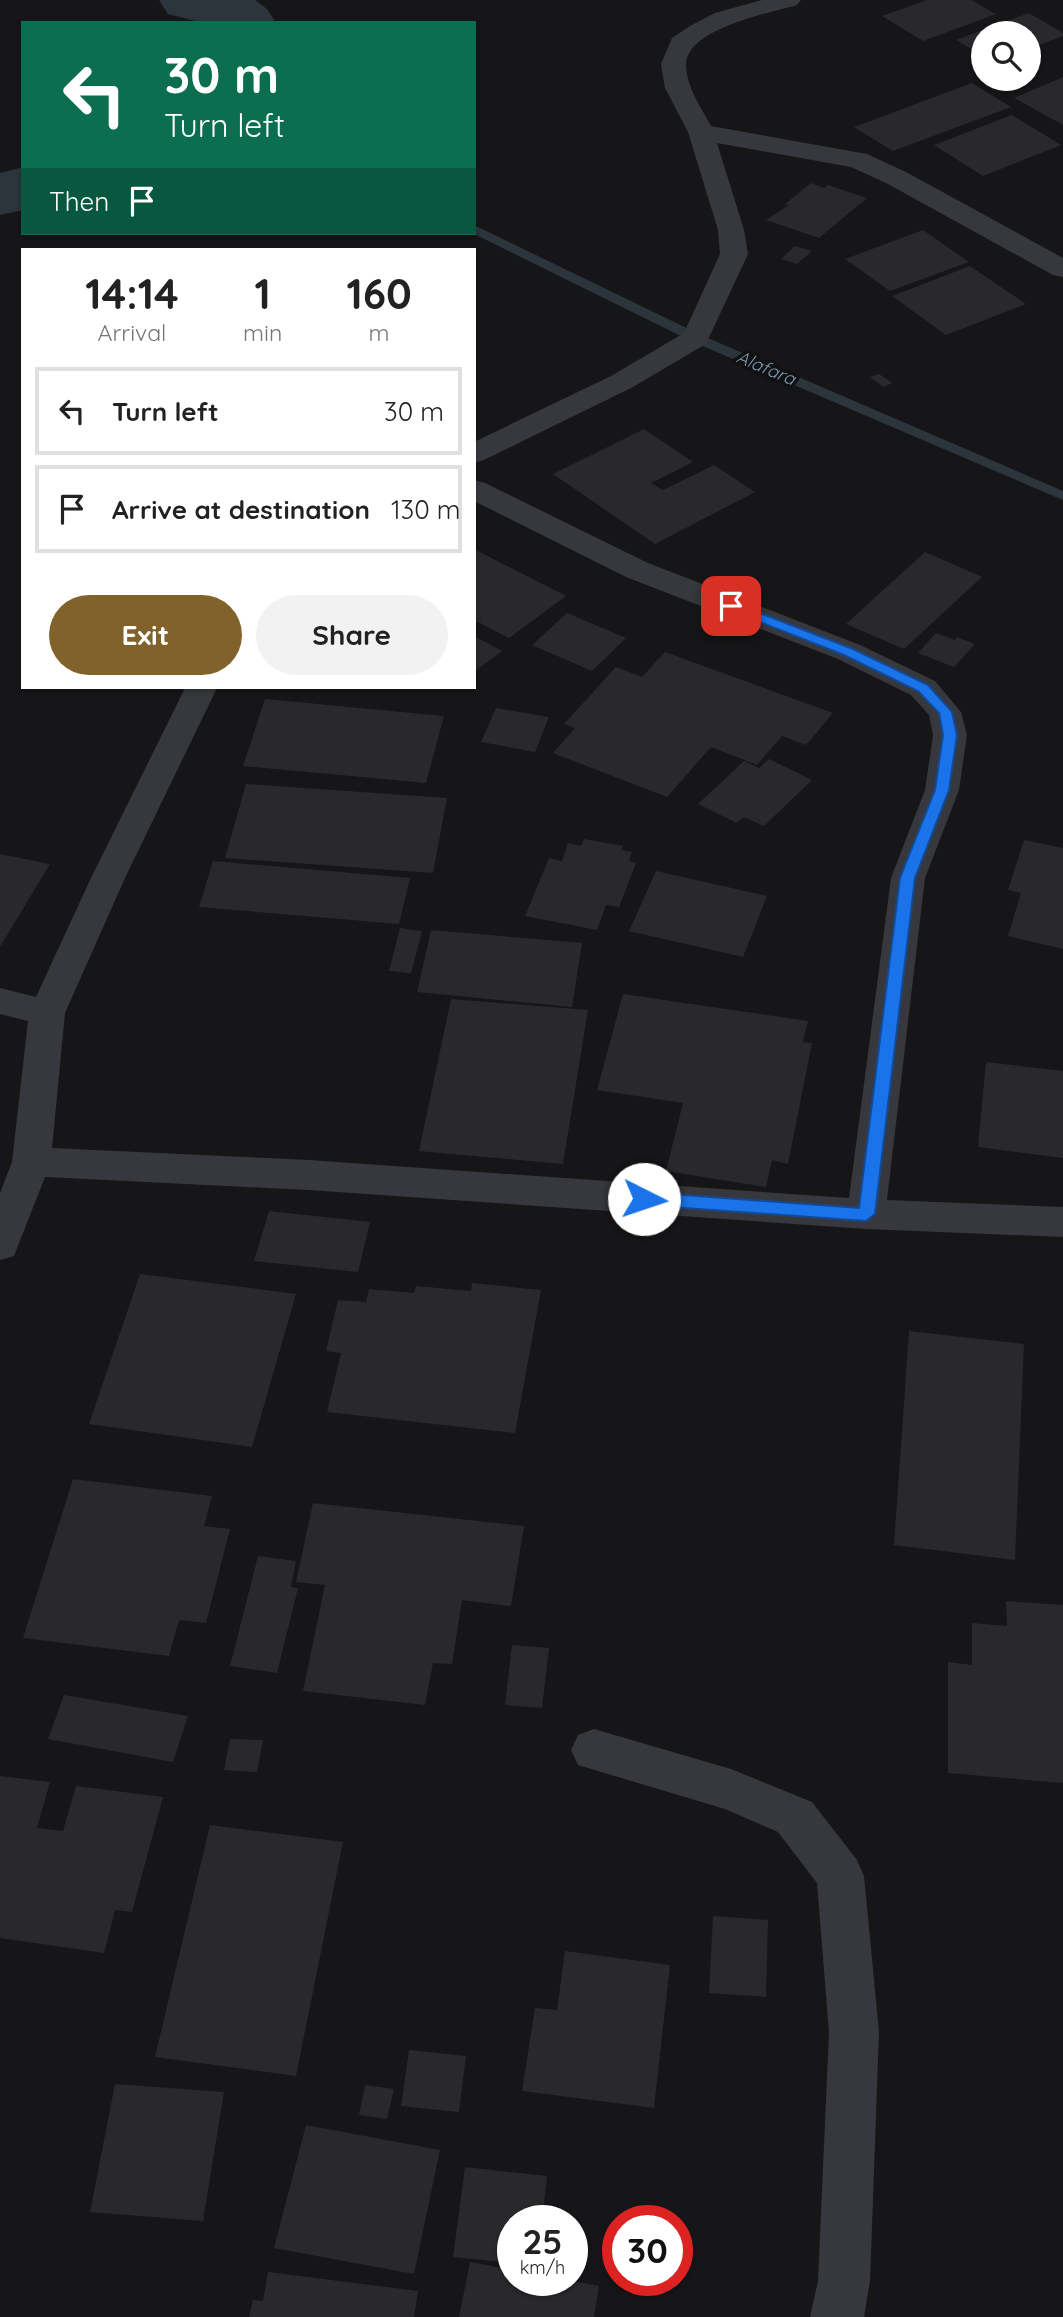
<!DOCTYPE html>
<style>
:root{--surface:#fff;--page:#f2f2f2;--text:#222;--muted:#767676;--line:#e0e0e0;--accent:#80622a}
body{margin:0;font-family:Quicksand,sans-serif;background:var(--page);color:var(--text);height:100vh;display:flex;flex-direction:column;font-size:26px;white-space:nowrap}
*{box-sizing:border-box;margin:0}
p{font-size:23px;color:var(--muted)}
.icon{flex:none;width:38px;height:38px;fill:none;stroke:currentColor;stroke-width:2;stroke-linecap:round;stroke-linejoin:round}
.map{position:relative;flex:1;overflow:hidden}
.side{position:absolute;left:21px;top:248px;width:455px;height:441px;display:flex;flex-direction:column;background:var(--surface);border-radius:0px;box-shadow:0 2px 5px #0004}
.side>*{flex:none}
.guide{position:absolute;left:21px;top:21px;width:455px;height:214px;border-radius:0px;box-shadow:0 2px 5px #0004;background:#0b6e4f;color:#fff;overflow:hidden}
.buttons{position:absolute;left:971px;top:21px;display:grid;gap:14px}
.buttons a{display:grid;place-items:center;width:70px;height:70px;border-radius:50%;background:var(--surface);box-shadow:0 2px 5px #0004;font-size:35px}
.speed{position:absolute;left:497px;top:2205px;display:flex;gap:14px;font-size:35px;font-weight:700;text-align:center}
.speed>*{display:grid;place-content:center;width:91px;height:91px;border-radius:50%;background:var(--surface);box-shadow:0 2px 5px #0004;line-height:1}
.speed small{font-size:18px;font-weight:400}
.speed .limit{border:10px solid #d22;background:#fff;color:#111}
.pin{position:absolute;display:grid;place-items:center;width:60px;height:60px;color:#fff;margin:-30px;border-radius:14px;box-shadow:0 4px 10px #0006}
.me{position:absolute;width:77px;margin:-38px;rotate:94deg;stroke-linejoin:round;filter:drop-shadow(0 0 5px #0008)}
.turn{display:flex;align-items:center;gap:24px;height:147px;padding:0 28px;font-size:32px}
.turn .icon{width:91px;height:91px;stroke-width:2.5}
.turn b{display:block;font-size:49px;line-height:60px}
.then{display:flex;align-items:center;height:66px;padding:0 28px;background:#0003;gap:14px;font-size:26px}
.eta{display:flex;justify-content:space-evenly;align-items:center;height:119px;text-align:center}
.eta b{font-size:42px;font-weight:700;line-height:49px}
.primary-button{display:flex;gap:14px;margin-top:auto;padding:14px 28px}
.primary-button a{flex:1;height:80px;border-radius:42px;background:var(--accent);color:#fff;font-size:28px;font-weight:700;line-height:80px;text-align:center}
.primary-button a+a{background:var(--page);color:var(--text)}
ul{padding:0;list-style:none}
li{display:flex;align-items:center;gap:21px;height:88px;margin:0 14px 10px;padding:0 14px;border:4px solid var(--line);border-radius:0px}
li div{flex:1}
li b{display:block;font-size:26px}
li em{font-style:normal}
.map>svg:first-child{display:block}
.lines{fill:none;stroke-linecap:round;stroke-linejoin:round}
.stream{fill:#2c353c;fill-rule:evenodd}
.river{fill:#2c353c;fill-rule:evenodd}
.building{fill:#29292c}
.street{fill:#37383d;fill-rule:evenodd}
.route{fill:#1a73e8;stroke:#114b97;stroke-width:2}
.labels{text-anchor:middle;stroke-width:7;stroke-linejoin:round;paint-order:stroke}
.far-water-label{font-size:18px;font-style:italic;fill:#7f9bb3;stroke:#111113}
</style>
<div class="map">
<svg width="1063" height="2317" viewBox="0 0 1063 2317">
<rect width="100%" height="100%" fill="#161618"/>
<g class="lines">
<path class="stream" d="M474 225 701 335 1063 491V500L691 341 472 233H474Z"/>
<path class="river" d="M159 0H255L267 9 276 23H203L168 14Z
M23 167V210L0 215V173Z"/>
</g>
<path class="building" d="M927 0H971L996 14 923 41 882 16Z
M1029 13 1063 33V36L1029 49V33H984V56L956 40Z
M1063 77V125L1014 98Z
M972 83 1011 107 893 151 854 127Z
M1012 115 1061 145 983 176 934 145Z
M811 183 824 188 828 185 867 198 819 238 766 220 789 205 785 204Z
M923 230 969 262 890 291 845 259Z
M795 246 812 251 797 264 781 259Z
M970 266 1026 304 946 335 892 296Z
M879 374 893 383 883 387 870 377Z
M644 429 693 462 651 483 663 490 714 465 755 492 655 544 553 474Z
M474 549 566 596 509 638 474 620Z
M925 552 982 577 904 649 846 624Z
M567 613 626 638 592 671 532 645Z
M936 633 955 640 957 637 975 644 954 667 918 653Z
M474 636 502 651 474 672Z
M665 652 833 713 806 745 782 736 757 765 711 747 667 797 553 753 575 728 564 724 616 667 642 677Z
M265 699 444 716 426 783 243 766Z
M496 708 549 717 535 752 481 742Z
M769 759 812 780 764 826 744 817 737 823 698 804 744 761 759 768Z
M246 784 447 798 433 873 225 858Z
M584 839 623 846 622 850 632 852 629 861 636 863 619 907 606 905 597 930 525 916 549 858 562 861 568 843 581 846Z
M1024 840 1063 848V949L1008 936 1021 893 1008 890Z
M0 854 50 864 0 947Z
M213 861 410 878 399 924 199 907Z
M656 871 767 896 743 957 629 931Z
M400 928 422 931 411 973 389 971Z
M431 930 582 943 572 1007 417 992Z
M623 994 808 1021 803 1042 812 1043 788 1164 772 1160 766 1187 666 1171 683 1103 597 1090Z
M451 999 588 1010 563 1164 419 1151Z
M986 1062 1063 1071V1158L978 1147Z
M269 1211 370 1222 358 1272 254 1261Z
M140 1274 296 1294 252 1447 89 1424Z
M472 1283 541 1290 515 1433 327 1412 341 1353 326 1351 338 1300 366 1302 369 1289 414 1293 416 1286 471 1291Z
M909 1331 1024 1344 1015 1560 894 1545Z
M73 1479 212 1496 204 1526 230 1529 206 1623 179 1620 169 1656 23 1638Z
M313 1503 524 1526 511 1606 462 1600 452 1664 433 1663 425 1705 303 1691 325 1585 296 1582Z
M258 1556 296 1561 291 1587 298 1588 277 1673 230 1666Z
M1006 1601 1063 1605V1783L948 1773V1662L972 1665V1623L1007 1626Z
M512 1645 549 1648 542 1708 505 1705Z
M64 1695 188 1716 173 1762 48 1739Z
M230 1739 263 1740 257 1772 224 1770Z
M0 1776 50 1782 37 1828 63 1831 76 1786 163 1797 132 1912 115 1910 104 1953 0 1938Z
M210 1825 343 1842 296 2076 155 2057Z
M713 1916 768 1920 766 1997 709 1993Z
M565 1951 670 1965 654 2108 522 2091 535 2008 557 2010Z
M409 2050 466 2056 459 2112 401 2106Z
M115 2084 224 2092 203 2221 90 2212Z
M365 2085 394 2089 387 2119 359 2115Z
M306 2125 440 2150 414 2274 274 2248Z
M465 2167 547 2176 542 2221H513V2263L453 2257Z
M470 2262 513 2270V2280H568L599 2286 594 2317H459Z
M268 2272 418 2291 414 2317H249L253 2300 263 2301Z"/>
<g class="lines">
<path class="street" d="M762 0H801L797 5C770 13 684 29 686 66 687 88 701 107 711 126L867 154 906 172 1063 258V277L1053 275 888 184 851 167 717 143 744 230 748 254 706 344 631 388 484 460 474 463V442L611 376 684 333 720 254 718 230 688 132 665 88 661 64 672 38 690 26 715 13Z
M474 480 485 483 648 563 860 645 935 681 961 712 967 735 959 790 925 878 887 1200 1063 1207V1237L866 1229 309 1190 45 1177 14 1256 0 1260V1193L12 1162 28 1021 0 1014V988L36 997 91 878 185 688H217L125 878 65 1013 52 1148 309 1160 849 1198 891 878 925 790 933 735 929 715 911 695 838 659 626 577 474 501Z
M594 1729 731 1769 812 1802 857 1860 864 1876 879 2032 870 2281 864 2317H810L818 2281 829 2032 817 1883 778 1832 725 1809 578 1765 571 1750 578 1735Z"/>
</g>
<path class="route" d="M731 602 853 649 928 685 952 712 957 735 949 790 915 878 875 1214 866 1221 644 1205 636 1199 644 1192 859 1208 900 878 935 790 943 735 939 713 918 691 844 655 727 609V604Z"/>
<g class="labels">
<g class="far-water-label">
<text transform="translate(766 368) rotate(23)" y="6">Alafara</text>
</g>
</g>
</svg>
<div class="buttons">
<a><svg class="icon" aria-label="search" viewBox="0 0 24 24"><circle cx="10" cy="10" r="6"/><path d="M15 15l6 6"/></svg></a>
</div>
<div class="speed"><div>25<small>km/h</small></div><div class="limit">30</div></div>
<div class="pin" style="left:731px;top:606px;background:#d93025"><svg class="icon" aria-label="arrive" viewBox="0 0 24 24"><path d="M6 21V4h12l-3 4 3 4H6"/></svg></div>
<svg class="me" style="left:644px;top:1199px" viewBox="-20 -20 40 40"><circle r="19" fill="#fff"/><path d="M0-13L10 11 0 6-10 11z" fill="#1a73e8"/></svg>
<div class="guide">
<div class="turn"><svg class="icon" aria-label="left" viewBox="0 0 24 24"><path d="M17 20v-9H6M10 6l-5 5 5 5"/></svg><div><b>30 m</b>Turn left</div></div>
<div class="then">Then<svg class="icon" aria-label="arrive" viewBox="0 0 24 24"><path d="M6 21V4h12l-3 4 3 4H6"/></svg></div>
</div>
<section class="side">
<div class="eta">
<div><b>14:14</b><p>Arrival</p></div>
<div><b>1</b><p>min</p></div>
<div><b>160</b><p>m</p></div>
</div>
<ul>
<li><svg class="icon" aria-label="left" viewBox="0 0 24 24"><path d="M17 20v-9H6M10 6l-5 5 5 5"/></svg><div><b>Turn left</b></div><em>30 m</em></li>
<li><svg class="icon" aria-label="arrive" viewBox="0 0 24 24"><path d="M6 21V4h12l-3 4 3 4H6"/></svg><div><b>Arrive at destination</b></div><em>130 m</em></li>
</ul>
<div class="primary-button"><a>Exit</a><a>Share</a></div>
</section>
</div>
